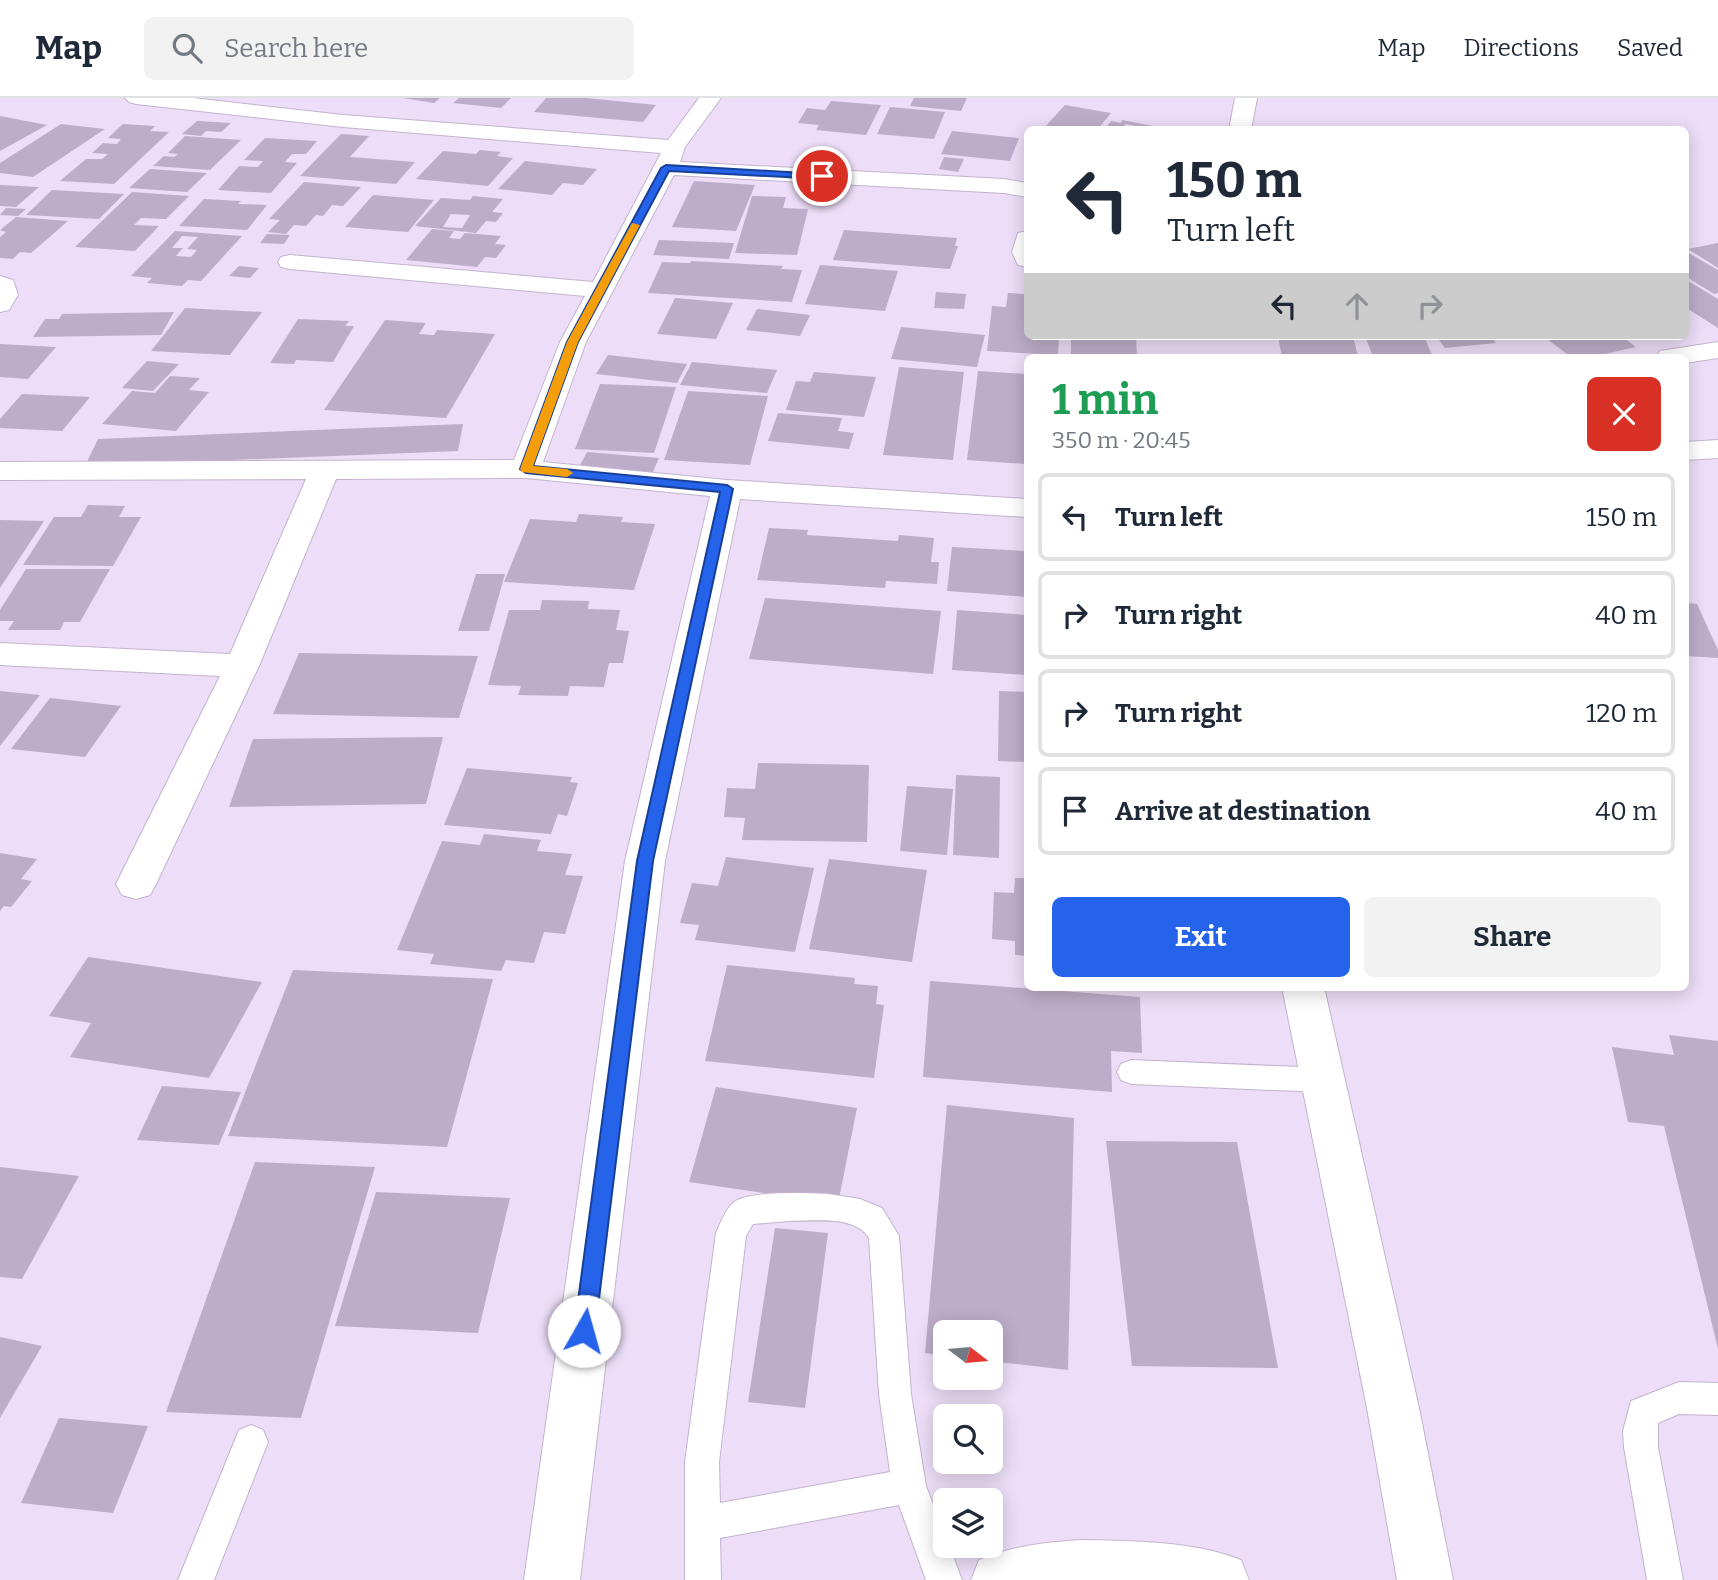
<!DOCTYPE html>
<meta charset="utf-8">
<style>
:root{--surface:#fff;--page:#f2f2f3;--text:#1f2937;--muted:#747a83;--line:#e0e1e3;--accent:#2563eb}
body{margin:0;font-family:Bitter,serif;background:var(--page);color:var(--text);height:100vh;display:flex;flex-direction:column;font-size:26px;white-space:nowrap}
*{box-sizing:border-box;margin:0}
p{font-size:23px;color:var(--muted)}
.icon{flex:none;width:38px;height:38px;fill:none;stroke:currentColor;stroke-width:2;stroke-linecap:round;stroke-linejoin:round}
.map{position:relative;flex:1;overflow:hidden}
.sheet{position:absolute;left:1024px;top:256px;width:665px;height:637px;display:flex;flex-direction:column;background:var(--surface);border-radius:10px;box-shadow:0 4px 18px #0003}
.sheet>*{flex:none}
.top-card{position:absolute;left:1024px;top:28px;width:665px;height:214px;border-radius:10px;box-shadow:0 4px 18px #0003;background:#fff;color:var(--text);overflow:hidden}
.needle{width:46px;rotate:106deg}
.controls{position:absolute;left:933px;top:1222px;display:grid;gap:14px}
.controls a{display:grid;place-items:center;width:70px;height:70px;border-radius:10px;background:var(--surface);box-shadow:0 4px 18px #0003;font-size:35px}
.pin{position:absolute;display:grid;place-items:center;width:60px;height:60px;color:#fff;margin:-30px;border:4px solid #fff;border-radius:50%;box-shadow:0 2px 7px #0007}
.me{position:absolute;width:77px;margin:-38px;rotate:7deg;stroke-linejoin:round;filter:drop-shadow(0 0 5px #0008)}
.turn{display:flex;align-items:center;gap:24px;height:147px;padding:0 28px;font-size:32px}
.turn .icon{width:91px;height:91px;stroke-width:2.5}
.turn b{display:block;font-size:49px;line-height:60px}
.lanes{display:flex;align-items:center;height:66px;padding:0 28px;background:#0003;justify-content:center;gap:35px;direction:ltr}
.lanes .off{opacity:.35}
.round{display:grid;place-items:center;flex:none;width:74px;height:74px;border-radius:10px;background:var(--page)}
.head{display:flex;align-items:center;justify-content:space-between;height:119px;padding:0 28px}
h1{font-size:42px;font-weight:700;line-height:52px;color:#1e9e55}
.primary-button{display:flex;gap:14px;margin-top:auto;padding:14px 28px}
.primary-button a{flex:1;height:80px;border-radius:10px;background:var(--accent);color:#fff;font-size:28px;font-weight:700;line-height:80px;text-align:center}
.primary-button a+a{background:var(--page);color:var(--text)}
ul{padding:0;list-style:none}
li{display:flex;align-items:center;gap:21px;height:88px;margin:0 14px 10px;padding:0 14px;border:4px solid var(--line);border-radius:10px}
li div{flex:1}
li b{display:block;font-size:26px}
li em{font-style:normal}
header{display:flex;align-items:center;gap:42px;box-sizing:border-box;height:98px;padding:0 35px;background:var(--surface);border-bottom:2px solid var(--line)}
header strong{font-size:33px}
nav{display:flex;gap:38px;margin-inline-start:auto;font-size:24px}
.search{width:490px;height:63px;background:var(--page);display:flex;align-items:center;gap:18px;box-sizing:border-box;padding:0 24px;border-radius:10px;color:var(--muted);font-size:26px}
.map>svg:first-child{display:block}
.building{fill:#beadca;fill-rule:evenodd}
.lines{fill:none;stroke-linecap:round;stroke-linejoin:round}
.service-casing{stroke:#c3b4ce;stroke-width:2}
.minor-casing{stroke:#c3b4ce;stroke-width:2}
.service{fill:#fff;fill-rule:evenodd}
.minor{fill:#fff;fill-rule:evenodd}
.route{fill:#2563eb;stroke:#184099;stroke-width:2}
.slow{fill:#f59e0b}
</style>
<header>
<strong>Map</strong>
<div class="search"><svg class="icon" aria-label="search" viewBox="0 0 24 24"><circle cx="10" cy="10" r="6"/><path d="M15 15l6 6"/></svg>Search here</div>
<nav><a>Map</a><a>Directions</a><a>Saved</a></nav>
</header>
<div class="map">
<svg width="1718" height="1482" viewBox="0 0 1718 1482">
<rect width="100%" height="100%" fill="#edddf8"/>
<path class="building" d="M403 0H440L434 5Z
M459 0H511L501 10 453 5Z
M546 0H586L656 7 643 24 534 14Z
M914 0H967L961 13 910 8Z
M831 3 881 7 866 37 816 32 819 27 798 25 807 10 825 12Z
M1065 7 1111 15 1097 32 1045 29Z
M890 9 945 14 934 41 877 36Z
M0 18 47 27 0 53Z
M1122 22 1163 30V32H1138L1140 29 1126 26 1120 32H1104L1111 23 1121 25Z
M197 23 231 25 221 34 206 33 201 38 182 36Z
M61 26 105 31 33 79 0 75V65Z
M123 26 155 28 150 33 169 34 114 86 60 83 86 61H102L108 56 92 55 103 45 117 46 121 41 108 40Z
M952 33 1019 40 1010 63 941 56Z
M341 36 369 38 350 59 415 64 396 86 300 78Z
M185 38 241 42 210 72 153 68 164 58 174 59 178 56 168 55Z
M265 40 317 43 306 56H292L285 64 297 65 271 95 218 92 239 68 258 69 263 63 244 62Z
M480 52 501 54 497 58 513 60 488 88 416 81 443 53 476 56Z
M944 59 964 61 958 74 939 71Z
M525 63 597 71 583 87 563 85 552 97 498 91Z
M150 71 207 75 187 94 129 90Z
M694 83 755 87 736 133 672 129Z
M304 84 361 89 343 108 332 107 323 118 316 117 306 128 294 127 286 136 268 134 280 122 269 121Z
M0 87 39 89 16 109 0 108Z
M52 92 124 96 99 121 26 117Z
M132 94 189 98 166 121 141 120 134 127 159 128 135 153 75 149Z
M373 97 434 102 408 134 345 129Z
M473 98 503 101 492 114 503 115 496 124 486 123 476 135 415 128 441 100 470 102ZM451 116 470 117 462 130 443 129Z
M752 98 786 99 783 110 808 111 797 157 735 155Z
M204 101 241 103 238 106 267 107 247 132 179 128Z
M6 110 26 111 18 118 0 117Z
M16 119 68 123 31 155 20 154 13 161 0 160V139L6 134 0 132Z
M432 131 454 133 449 140 460 141 465 135 501 138 495 146 506 147 496 160 485 159 477 169 406 162Z
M844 132 957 140 955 148H958L950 171 833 162Z
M175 133 242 138 201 183 188 182 182 188 147 185 152 180 131 178ZM182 138 198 139 187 151 197 152 191 159 176 158 183 150H172Z
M267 136 290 137 284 146 260 145Z
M659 142 734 145 729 161 653 157Z
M1718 145V170L1688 151Z
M1685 153 1718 172V195L1714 196 1685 178Z
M691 163 783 168 781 171 802 172 792 204 648 195 662 164 690 165Z
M820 167 898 173 885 213 805 206Z
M239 168 259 170 250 180 229 178Z
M1685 181 1718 201V230L1685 209Z
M936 194 966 196 964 211 934 210Z
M1008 195 1027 196V238H1059L1058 257 987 253 992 208 1006 209Z
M675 200 733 205 716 241 657 236Z
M185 210 262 214 230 257 151 253Z
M757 211 810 217 800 238 746 232Z
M174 214 161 237 33 239 45 221H59L62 216Z
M298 221 349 223 345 228H354L333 264 296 262 294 266 270 265Z
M385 222 426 225 419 236 434 237 437 232 495 236 446 320 324 312Z
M901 229 985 237 977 269 891 261Z
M1071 238H1136L1137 259H1071Z
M1278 238H1353L1358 259H1282Z
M1365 238H1424L1432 257 1372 256Z
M1436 238H1490L1496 245 1445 250Z
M1543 238H1621L1636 249 1591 259H1571Z
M0 246 56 249 28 281 0 279Z
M608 257 687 266 677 285 596 276Z
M147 263 179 266 153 293 122 290Z
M692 264 777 272 767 295 680 287Z
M899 269 964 274 953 362 883 357Z
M978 273 1027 276V366L967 362Z
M814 274 876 279 864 319 786 312 796 283 810 284Z
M170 278 200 280 189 292 209 294 176 333 102 326 132 293 155 295Z
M600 286 676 289 654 355 575 351Z
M688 293 768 298 750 367 664 362Z
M22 296 90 299 62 333 0 330V321Z
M778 315 842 320 838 333 854 335 849 351 768 343Z
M463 326 458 353 85 368 98 341Z
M587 354 659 360 651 378 578 371Z
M88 407 125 408 119 419H141L113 468 23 467 54 419H81Z
M579 416 623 419 621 424 655 426 634 492 504 484 530 421 576 424Z
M0 422 44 423 0 490Z
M769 430 808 432 807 437 898 443 899 437 934 440 931 464H939L937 486 886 483 885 490 757 482Z
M952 449 1027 453V499L947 493Z
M26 471H110L80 524H64L60 532H8L14 523H0V512Z
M476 476H505L489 533H458Z
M765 500 941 513 933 576 749 561Z
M542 502 589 503 588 511 620 512 616 532 629 533 623 565H609L604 589 570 588 568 598 518 597 521 588 488 587 509 512H540Z
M1685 505 1697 506 1718 552V560L1685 558Z
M957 512 1027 517V577L952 572Z
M299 555 478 558 459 620 273 616Z
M0 593 40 597 0 648Z
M999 593 1027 594V664L998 663Z
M50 600 121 608 85 659 11 651Z
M443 639 426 706 229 709 253 641Z
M758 665 869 667 867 744 742 742 745 720 724 719 727 690 755 691Z
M467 670 572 679 570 684 578 685 567 718 558 716 551 736 444 727Z
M956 677 1000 679 999 760 953 757Z
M907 688 953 691 947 757 900 753Z
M484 736 541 742 537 753 572 756 565 777 583 778 565 836 544 834 534 865 506 862 501 873 430 866 434 856 397 852 442 743 480 747Z
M0 755 37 761 21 781 32 783 11 809 4 808 0 813Z
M726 759 814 770 795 854 695 842 699 827 680 825 692 785 718 788Z
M829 761 927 772 912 864 809 851Z
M1015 780H1027V858L1015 857V843L992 841 994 794 1014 795Z
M88 859 262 884 209 980 70 959 91 925 49 918Z
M727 867 855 880 854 886 878 888 876 906 884 907 874 980 705 963Z
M293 872 493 881 447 1049 228 1038Z
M930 883 1140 899 1142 955 1111 953 1112 994 923 979Z
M1669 937 1718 943V1251L1664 1028 1628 1024 1612 949 1674 957Z
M162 988 241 994 219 1047 137 1042Z
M716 989 857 1010 838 1106 689 1084Z
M947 1007 1074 1020 1068 1272 990 1263V1234H945V1258L925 1255Z
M1106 1043 1237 1044 1278 1270 1132 1268Z
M255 1064 375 1069 301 1320 166 1314Z
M0 1069 79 1078 22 1181 0 1179Z
M376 1094 510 1100 478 1235 335 1228Z
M775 1130 828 1135 805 1310 748 1304Z
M0 1239 42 1248 0 1320Z
M59 1320 148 1328 113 1415 21 1405Z"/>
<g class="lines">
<g class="service-casing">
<path id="service" d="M1131 962 1323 970 1333 974 1337 982 1333 990 1323 994 1131 986 1121 982 1117 974 1121 966Z
M828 1096 860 1101 882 1110 899 1138 911 1296 926 1388 945 1438V1447H949L962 1482H926L899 1407 720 1440 721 1482H685V1364L716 1135C720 1126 725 1112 733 1105 747 1092 808 1095 828 1096ZM790 1123C814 1123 855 1117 869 1140L879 1296 890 1374 720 1405 719 1364 746 1138 753 1126Z
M1679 1284 1718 1285V1317L1679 1316 1658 1325V1349L1683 1482H1647L1624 1349 1623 1333 1631 1303Z
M251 1327 263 1332 268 1344 214 1482H178L239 1332Z"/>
</g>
<g class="minor-casing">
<path id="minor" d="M125 0H193L343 17 668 42 699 0H721L685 49 680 64 1004 81 1027 85V99L1004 95 674 77 586 244 543 364 727 382 1027 401V419L740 401 665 763 580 1482H524L625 763 710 398 526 380 336 381 259 568 156 786 150 797 136 801 122 797 116 786 220 578 0 567V545L230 556 306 381 0 382V364L514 362 560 244 585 198 290 171 281 169 278 164 281 159 290 157 593 184 661 55 343 29 136 6 129 4Z
M1235 0H1257L1251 32H1229Z
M1027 133V169L1018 167 1012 154 1018 135Z
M0 178 13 182 18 197 9 212 0 214Z
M1718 244V260L1685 265V259H1656L1660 253Z
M1718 342V360L1685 362V344Z
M1282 889H1324L1419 1310 1453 1482H1397L1367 1310Z
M1082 1442C1131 1443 1195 1443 1241 1462L1249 1482H971L979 1462C1013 1448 1046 1444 1082 1442Z"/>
</g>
<use href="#service" class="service"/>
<use href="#minor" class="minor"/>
</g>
<path class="route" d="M666 67 822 76 827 78 822 81 669 73 578 244 533 368 727 387 733 391 653 763 595 1233 592 1240 584 1243 577 1240 574 1233 637 763 720 394 526 375 520 371 567 244 661 70Z"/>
<path class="slow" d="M632 125 640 127 578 244 533 368 567 371 573 375 567 379 522 374 520 371 567 244Z"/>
</svg>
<div class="controls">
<a><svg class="needle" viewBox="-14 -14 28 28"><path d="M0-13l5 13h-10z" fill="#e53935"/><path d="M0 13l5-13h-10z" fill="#747a83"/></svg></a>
<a><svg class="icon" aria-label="search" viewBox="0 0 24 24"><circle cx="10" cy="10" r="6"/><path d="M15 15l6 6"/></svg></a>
<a><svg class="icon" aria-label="layers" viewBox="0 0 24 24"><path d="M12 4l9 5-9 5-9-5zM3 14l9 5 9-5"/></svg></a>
</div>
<div class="pin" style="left:822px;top:78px;background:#d93025"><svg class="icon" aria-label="arrive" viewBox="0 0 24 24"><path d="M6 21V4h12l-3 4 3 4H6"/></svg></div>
<svg class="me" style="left:584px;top:1233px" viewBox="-20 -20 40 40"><circle r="19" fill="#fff"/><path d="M0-13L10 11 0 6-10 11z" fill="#2563eb"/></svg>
<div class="top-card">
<div class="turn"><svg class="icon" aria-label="left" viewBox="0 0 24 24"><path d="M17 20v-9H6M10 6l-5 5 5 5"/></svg><div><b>150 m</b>Turn left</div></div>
<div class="lanes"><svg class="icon" aria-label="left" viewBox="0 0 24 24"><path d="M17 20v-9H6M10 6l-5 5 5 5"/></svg><svg class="icon off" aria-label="ahead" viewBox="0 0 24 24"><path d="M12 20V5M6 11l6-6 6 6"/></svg><svg class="icon off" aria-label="right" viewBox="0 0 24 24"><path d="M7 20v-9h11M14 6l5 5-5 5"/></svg></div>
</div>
<section class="sheet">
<div class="head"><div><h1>1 min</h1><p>350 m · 20:45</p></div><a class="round" style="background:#d93025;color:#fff"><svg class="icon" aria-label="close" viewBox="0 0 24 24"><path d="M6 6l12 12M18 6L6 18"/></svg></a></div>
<ul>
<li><svg class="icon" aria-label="left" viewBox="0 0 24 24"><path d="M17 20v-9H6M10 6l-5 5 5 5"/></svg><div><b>Turn left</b></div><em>150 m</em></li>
<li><svg class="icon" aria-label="right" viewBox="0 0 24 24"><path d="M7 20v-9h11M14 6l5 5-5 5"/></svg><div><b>Turn right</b></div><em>40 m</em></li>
<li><svg class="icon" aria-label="right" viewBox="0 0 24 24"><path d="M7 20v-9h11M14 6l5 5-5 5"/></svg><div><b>Turn right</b></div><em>120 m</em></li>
<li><svg class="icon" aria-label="arrive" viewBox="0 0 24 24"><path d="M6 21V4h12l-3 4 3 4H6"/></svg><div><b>Arrive at destination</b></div><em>40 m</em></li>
</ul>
<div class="primary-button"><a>Exit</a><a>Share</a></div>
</section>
</div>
